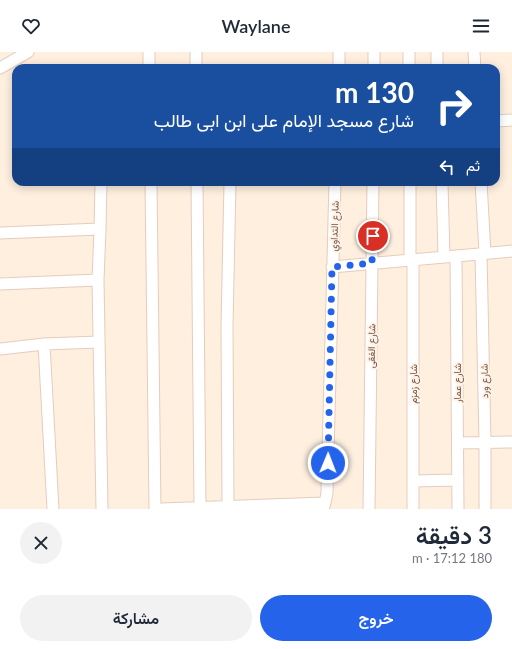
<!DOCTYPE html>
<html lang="ar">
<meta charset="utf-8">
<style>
:root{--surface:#fff;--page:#f2f2f3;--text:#1f2937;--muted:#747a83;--accent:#2563eb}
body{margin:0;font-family:Lato,Vazirmatn,sans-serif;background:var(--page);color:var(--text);direction:rtl;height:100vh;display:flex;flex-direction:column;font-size:15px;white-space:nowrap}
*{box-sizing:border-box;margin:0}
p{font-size:13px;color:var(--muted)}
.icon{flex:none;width:22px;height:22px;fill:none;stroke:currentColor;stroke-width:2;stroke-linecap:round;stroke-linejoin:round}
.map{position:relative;height:457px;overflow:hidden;direction:ltr}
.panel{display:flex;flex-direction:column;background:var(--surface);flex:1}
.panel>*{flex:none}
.guide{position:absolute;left:12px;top:12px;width:488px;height:122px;border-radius:12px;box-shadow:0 2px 10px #0003;direction:rtl;background:#1a4fa0;color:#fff;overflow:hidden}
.pin{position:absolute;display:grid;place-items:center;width:34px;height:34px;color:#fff;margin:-17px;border:2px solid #fff;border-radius:50%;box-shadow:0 1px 4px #0007}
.me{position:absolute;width:44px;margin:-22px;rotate:1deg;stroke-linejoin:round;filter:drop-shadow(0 0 3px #0008)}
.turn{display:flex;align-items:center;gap:14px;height:84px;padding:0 20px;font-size:18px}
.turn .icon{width:52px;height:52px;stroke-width:2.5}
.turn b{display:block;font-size:28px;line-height:34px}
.then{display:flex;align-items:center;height:38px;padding:0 20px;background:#0003;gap:8px;font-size:15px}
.round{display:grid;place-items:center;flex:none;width:42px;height:42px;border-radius:21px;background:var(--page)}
.summary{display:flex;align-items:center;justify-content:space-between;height:68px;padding:0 20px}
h1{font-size:24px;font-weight:600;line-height:30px}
.action{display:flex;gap:8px;margin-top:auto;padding:8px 20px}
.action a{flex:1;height:46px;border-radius:24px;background:var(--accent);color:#fff;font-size:16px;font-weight:600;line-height:46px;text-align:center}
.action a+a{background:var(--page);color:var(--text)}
header{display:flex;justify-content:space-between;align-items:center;height:52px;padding:0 20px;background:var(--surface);font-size:18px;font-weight:600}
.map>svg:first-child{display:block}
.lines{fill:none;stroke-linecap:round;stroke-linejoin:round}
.minor-casing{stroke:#e5ccbe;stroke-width:13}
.minor{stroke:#fff;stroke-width:11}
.route{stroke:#2563eb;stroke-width:7;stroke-dasharray:0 12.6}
.labels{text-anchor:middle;stroke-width:4;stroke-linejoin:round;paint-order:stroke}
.street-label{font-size:10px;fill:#765145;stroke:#fff3e7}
</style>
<header><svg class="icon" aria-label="menu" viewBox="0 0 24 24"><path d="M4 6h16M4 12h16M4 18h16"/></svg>Waylane<svg class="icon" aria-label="heart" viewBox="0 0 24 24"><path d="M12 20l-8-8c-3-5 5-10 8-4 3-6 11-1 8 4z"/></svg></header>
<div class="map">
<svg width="512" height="457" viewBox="0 0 512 457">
<rect width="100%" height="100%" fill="#feefdf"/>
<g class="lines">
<g class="minor-casing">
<path id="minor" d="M149 0V16
M196 0V16
M374 0V16
M409 0V16
M437 0V16
M474 0 475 16
M0 16 28 0
M339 16V0
M496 69 512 68
M101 130 100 177 98 228 102 457
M151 130 155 457
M197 130 200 455
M410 130V208
M442 130 444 205
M481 130 485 201
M0 181 100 177
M481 202 485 390V457
M456 204 458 457
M332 215 512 199
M0 232 98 228
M44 292 53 457
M0 297 44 292 99 290
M458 391 512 390
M413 429 458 428
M228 454 227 274 230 130
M162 457 325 451
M323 457 325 451 327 441 335 130
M369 457 373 130
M413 457V208"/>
</g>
<use href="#minor" class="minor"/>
</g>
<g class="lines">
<path class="route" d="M328 411 332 215 372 211 373 184"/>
</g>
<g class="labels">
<g class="street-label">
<text transform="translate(334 174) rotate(-88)" y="4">شارع التداوي</text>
<text transform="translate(371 294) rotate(-89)" y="4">شارع الفقى</text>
<text transform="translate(484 329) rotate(-91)" y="4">شارع ورد</text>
<text transform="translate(457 331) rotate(-90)" y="4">شارع عمار</text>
<text transform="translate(413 332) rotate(-90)" y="4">شارع زمزم</text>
</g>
</g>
</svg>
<div class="pin" style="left:373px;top:184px;background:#d93025"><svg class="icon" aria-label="arrive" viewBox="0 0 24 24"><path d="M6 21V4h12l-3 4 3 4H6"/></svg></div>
<svg class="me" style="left:328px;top:411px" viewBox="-20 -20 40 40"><circle r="17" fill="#2563eb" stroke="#fff" stroke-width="3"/><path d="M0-11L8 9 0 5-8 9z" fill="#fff"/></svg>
<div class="guide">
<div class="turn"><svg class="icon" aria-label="right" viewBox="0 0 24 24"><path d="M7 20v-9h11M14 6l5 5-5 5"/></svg><div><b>130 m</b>شارع مسجد الإمام على ابن ابى طالب</div></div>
<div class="then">ثم<svg class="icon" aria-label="left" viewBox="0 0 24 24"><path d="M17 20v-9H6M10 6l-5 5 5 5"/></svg></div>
</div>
</div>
<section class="panel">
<div class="summary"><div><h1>3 دقيقة</h1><p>180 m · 17:12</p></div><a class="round"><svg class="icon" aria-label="close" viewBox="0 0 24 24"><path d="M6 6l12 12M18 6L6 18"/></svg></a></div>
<div class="action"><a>خروج</a><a>مشاركة</a></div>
</section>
